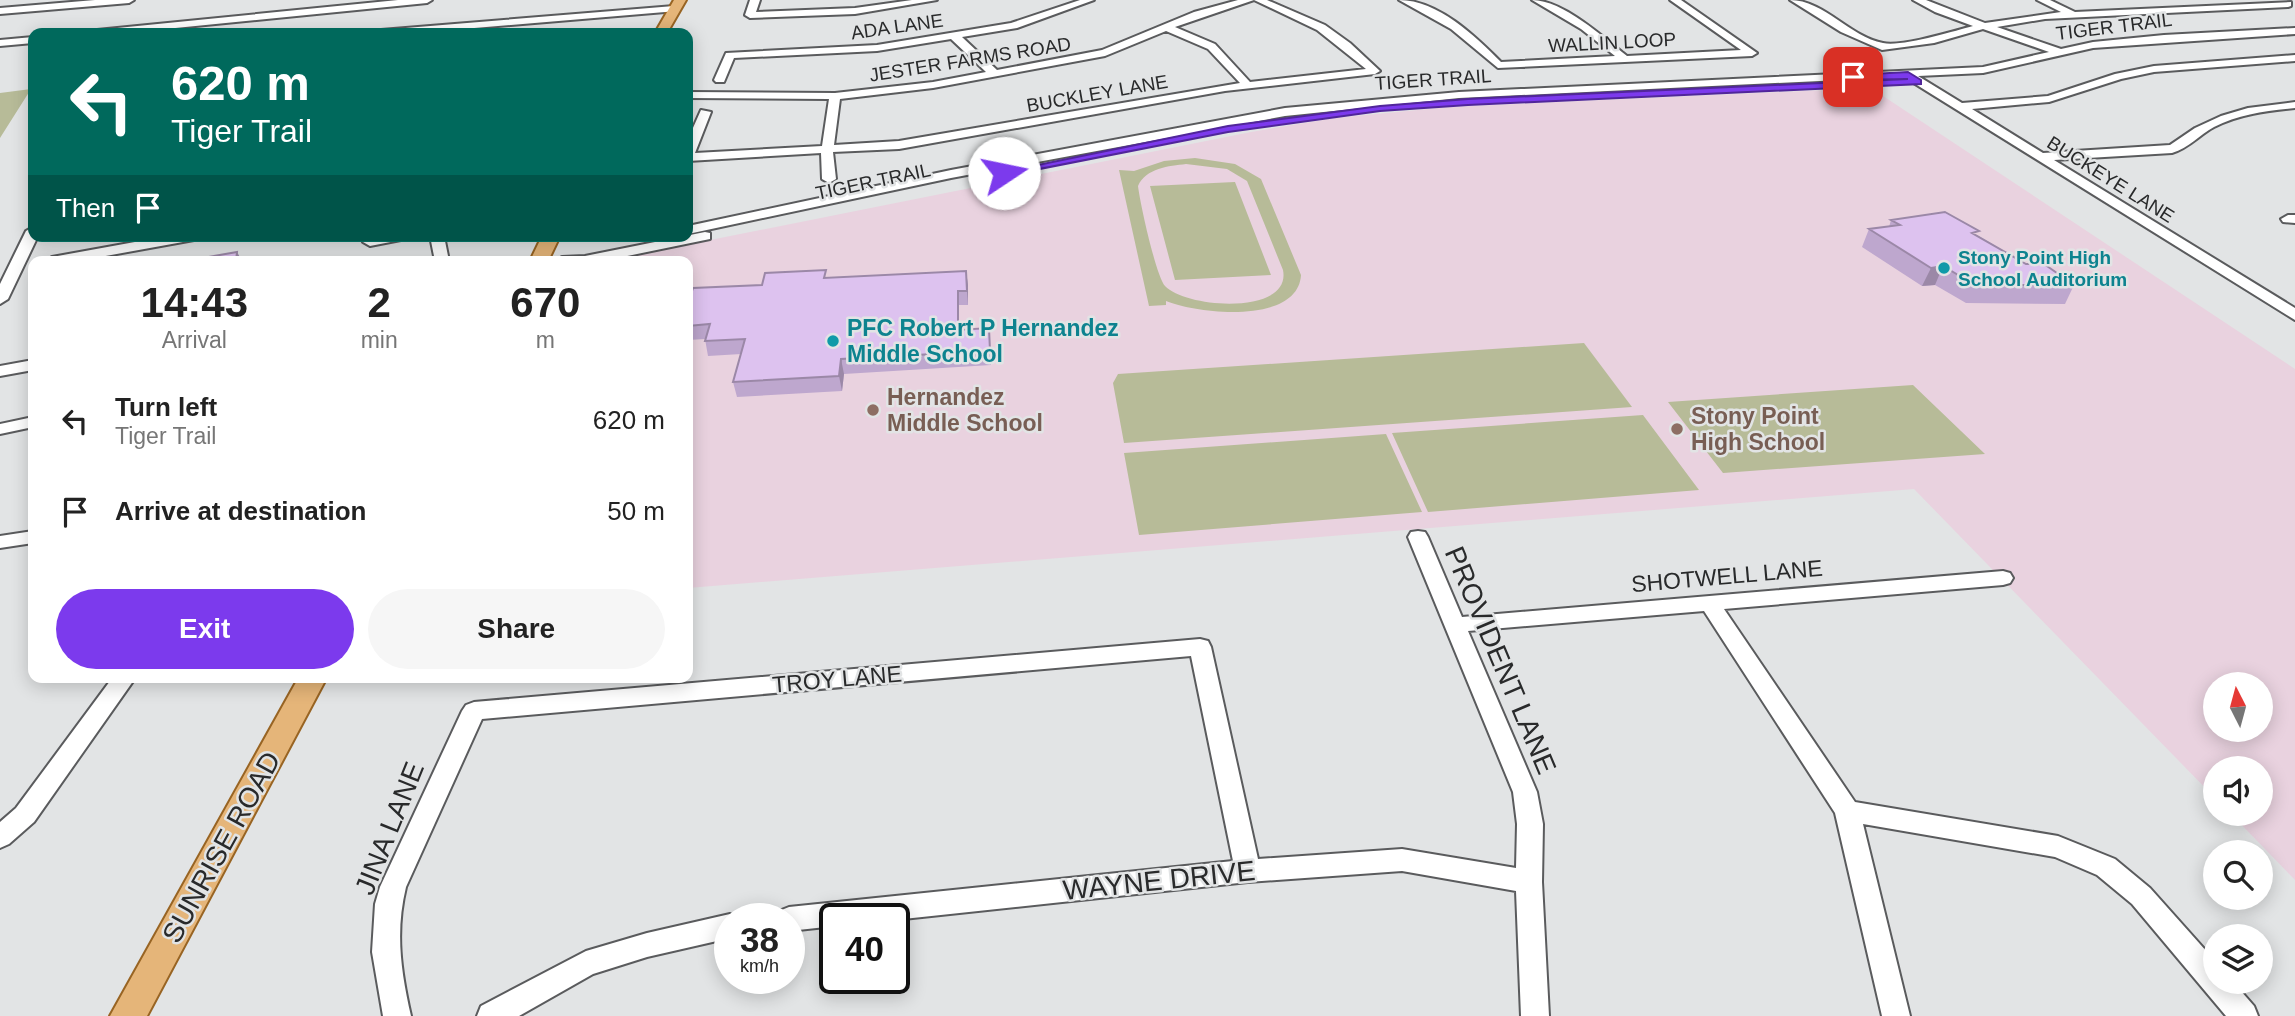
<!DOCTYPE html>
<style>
:root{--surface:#fff;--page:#f6f6f6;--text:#222;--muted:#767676;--accent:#7c3aed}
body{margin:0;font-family:Arial,sans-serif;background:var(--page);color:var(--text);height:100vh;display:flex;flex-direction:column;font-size:26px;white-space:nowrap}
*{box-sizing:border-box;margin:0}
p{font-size:23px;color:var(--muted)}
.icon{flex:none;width:38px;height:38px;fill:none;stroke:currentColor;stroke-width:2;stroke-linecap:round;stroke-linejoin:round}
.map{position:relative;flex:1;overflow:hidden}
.sheet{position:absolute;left:28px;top:256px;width:665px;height:427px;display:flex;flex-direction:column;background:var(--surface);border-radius:14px;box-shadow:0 4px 18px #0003}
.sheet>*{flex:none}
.hud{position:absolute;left:28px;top:28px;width:665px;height:214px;border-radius:14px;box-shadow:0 4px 18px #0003;background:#00695c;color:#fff;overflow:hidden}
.needle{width:46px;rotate:354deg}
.buttons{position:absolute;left:2203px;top:672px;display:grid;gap:14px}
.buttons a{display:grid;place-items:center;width:70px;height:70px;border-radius:50%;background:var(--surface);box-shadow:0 4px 18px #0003;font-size:35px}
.speed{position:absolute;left:714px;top:903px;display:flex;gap:14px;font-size:35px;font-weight:700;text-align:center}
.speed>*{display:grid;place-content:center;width:91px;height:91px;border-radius:50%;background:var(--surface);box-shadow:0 4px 18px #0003;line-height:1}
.speed small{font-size:18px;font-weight:400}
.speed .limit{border:4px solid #111;border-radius:10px;background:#fff;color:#111}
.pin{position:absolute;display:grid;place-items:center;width:60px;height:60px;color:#fff;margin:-30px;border-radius:14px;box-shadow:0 4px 10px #0006}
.me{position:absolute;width:77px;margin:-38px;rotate:79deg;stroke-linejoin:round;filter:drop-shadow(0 0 5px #0008)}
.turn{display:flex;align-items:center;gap:24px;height:147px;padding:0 28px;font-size:32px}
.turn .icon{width:91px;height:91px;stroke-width:2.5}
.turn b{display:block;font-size:49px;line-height:60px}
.then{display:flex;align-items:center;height:66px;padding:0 28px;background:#0003;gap:14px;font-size:26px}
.eta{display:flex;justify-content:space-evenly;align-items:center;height:119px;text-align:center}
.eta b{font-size:42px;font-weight:800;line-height:49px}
.cta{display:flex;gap:14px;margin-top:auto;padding:14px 28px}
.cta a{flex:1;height:80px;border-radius:42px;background:var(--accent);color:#fff;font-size:28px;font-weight:800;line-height:80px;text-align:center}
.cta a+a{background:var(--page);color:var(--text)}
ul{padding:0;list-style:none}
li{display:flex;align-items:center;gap:21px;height:91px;padding:0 28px}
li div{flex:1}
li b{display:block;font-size:26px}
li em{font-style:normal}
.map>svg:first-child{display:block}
.education{fill:#e9d2df;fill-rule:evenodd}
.green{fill:#b7bb98;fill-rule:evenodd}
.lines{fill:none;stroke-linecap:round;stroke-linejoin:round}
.minor-casing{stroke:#5a5b5d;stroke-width:4}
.major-casing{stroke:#986423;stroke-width:4}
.minor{fill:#fff;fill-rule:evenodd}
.major{fill:#e5b579;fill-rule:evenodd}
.wall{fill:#bea7ce}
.shaded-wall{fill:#9b88a7}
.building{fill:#ddc2ef;stroke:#9b88a7;stroke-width:2}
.route{fill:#7c3aed;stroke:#51269a;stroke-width:2}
.culture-dot{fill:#0f9aa8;stroke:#e2e4e5;stroke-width:2.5}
.education-dot{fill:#8d6e63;stroke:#e2e4e5;stroke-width:2.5}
.labels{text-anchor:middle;stroke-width:5;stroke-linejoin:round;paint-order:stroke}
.far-street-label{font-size:19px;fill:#292a2b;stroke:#e2e4e5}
.far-culture-label{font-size:19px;font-weight:bold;fill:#0d838f;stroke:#e2e4e5;text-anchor:start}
.culture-label{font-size:23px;font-weight:bold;fill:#0d838f;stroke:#e2e4e5;text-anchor:start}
.education-label{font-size:23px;font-weight:bold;fill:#785e54;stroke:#e2e4e5;text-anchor:start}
.street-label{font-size:23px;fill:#292a2b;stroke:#e2e4e5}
.near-street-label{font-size:28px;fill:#292a2b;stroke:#e2e4e5}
</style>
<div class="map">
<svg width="2295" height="1016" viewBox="0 0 2295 1016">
<rect width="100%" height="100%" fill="#e2e4e5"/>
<path class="education" d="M1871 88 2295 369V880L2231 814H2261V768H2216L2215 798 1914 489 688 588V261H605L1251 132 1335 118 1449 107ZM2216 684H2261V730H2216Z"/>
<path class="green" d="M31 89 0 138V93Z
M1195 158 1235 164 1261 179 1301 275C1298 325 1197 314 1166 301V305L1149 306 1119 170 1134 171 1164 161ZM1186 164 1227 169 1247 181 1283 270C1292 315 1187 309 1165 286 1156 276 1140 203 1138 186 1146 168 1169 166 1186 164Z
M1235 182 1271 275 1175 280 1150 186Z
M1584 343 1632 407 1124 443 1113 383 1118 374Z
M1913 385 1985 454 1723 473 1668 402Z
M1643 415 1699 490 1428 512 1392 433Z
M1386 434 1422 512 1139 535 1124 453Z"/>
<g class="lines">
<g class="minor-casing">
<path id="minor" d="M95 0H134L129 3 0 14V8Z
M398 0H432L427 3 125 33H92L97 30Z
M750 0H760L756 12 855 8 912 0H937L855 14 750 18 745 15Z
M1080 0H1094L1017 28 962 37 997 70 1102 50 1194 12 1238 0H1267L1325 25 1350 43 1380 71 1375 74 1225 91 899 149 833 152 836 179 829 183 822 179 821 153 688 161V139L701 110 711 112 695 153 822 146 829 99 688 98V92L835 93 933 82 986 72 951 39 877 51 734 58 724 82H716L714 80 726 53 877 45 1011 23ZM1254 0 1317 30 1366 69 1250 82 1215 44 1175 27ZM1166 31 1208 49 1240 83 899 141 834 145 840 99 933 88 1105 56Z
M1399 0C1438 0 1475 36 1501 62L1615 56 1581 29 1532 0C1563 0 1603 37 1627 56L1741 50 1670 0H1681L1757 53 1752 56 1498 68 1451 29Z
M1790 0C1824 0 1850 37 1883 43 1902 47 1954 31 1973 26L1935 12 1913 0H1926L1985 23 2061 12 2037 0H2050L2075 12 2291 2V6L2288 7 2045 19 1997 27 2061 49 2093 42 2164 35 2295 28V34L2093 48 1983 73 1918 76 1962 103 2048 96 2115 74 2154 66 2295 55V61L2154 72 2121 79 2049 102 1972 109 2043 153 2170 145 2195 128 2221 116 2248 108 2295 102V108C2267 111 2239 114 2214 127 2199 135 2189 148 2172 153L2054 160 2295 308V320L1904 77 1459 98 1285 116 951 178 688 234V226L951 170 1285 108 1459 92 1983 67 2049 52 1983 29 1934 43 1882 50 1841 32Z
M674 6 679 9 677 11 415 33H376L381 30Z
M33 37V43L0 46V40Z
M2288 215H2295V223L2283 222 2281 219Z
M33 227V236H38L8 299 0 304V284L26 231Z
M705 232 710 233V239L603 261H555L562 257 585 256Z
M168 236H201L194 240 78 261H45L52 257Z
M378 236H408L406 239 370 246 363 242Z
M430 236H444L449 261H435Z
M33 360V370L0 376V366Z
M33 417V427L0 434V424Z
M33 531V543L0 548V536Z
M1418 531 1425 532 1428 537 1462 617 2003 571 2010 573 2013 578 2010 583 2003 585 1724 609 1855 802 2058 836 2115 859 2150 888 2216 962V982H2233L2254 1006 2258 1016H2226L2132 904 2097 875 2055 857 1863 824 1910 1016H1882L1835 813 1704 611 1468 631 1537 792 1543 824 1542 882 1549 1016H1521L1516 891 1402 871 1248 882 894 920 835 919V926L789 931V919H776L779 911 789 907 1233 861 1191 656 482 719 406 887C395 932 401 972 411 1016H383L372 952 375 904 380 887 462 711 466 705 474 702 1200 639 1208 641 1211 647 1258 859 1402 849 1516 868 1517 824 1513 792 1408 537 1411 532Z
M113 677H136L34 822 9 844 0 848V822L16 808Z
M730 914 740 919H730V938L647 957 593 974 519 1016H477L481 1006 586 951 647 933Z"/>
</g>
<g class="major-casing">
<path id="major" d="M674 0H686L667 33H655Z
M542 236H560L548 261H530Z
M299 677H327L147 1016H110Z"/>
</g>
<use href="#minor" class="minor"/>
<use href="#major" class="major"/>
</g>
<path class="wall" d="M1891 220 1977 235 2026 264 2074 285 2065 304 1966 303 1935 285 1922 286 1862 247 1869 229 1889 227Z
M827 278 968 285V305H959V330L989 328 991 365 844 374 842 391 737 397 733 382 741 354 708 356 705 339 688 340V303L762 285Z"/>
<path class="shaded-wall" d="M237 252 242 261H236Z
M1943 266 1935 285 1922 286 1931 268Z
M966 271 968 285V305L967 291Z
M958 291 959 305V344L958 330Z
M841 359 844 374 842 391 839 376Z"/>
<path class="building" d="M1945 212 1979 231 1972 233 2026 264H2044L2074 285H1975L1943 266 1931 268 1869 229 1900 225 1891 220Z
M237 252 236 261H207L208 257Z
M826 270 824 278 966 271 967 291H958V330L989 328 990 351 841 359 839 376 733 382 745 339 705 341 710 324 688 326V303L693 288 762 285 765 273Z"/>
<path class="route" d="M1908 72 1921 80V84L1468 105 1380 111 1228 132 1004 176 999 173 1228 126 1380 106 1468 99 1908 79 1853 80 1849 77 1853 75Z"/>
<g class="culture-dot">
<circle cx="1944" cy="268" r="7"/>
<circle cx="833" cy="341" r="7"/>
</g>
<g class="education-dot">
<circle cx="873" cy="410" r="7"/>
<circle cx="1677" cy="429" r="7"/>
</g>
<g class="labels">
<g class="far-street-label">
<text transform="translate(897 26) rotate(-8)" y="7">ADA LANE</text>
<text transform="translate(2114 26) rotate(-7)" y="7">TIGER TRAIL</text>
<text transform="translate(1612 42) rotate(-3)" y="7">WALLIN LOOP</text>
<text transform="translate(970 59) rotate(-9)" y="7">JESTER FARMS ROAD</text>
<text transform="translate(1433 79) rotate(-4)" y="7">TIGER TRAIL</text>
<text transform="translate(1097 93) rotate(-10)" y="7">BUCKLEY LANE</text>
<text transform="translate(2111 179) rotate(32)" y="7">BUCKEYE LANE</text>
<text transform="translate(873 181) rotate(-12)" y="7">TIGER TRAIL</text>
</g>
<g class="far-culture-label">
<text x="1958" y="264">Stony Point High<tspan x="1958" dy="22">School Auditorium</tspan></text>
</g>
<g class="culture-label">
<text x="847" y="336">PFC Robert P Hernandez<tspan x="847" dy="26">Middle School</tspan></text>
</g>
<g class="education-label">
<text x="887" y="405">Hernandez<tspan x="887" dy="26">Middle School</tspan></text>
<text x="1691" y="424">Stony Point<tspan x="1691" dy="26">High School</tspan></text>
</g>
<g class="street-label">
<text transform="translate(1727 576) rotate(-5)" y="8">SHOTWELL LANE</text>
<text transform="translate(837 679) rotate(-5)" y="8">TROY LANE</text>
</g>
<g class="near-street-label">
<text transform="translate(1501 660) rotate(67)" y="10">PROVIDENT LANE</text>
<text transform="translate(389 828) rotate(-68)" y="10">JINA LANE</text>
<text transform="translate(221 847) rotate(-61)" y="10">SUNRISE ROAD</text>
<text transform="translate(1159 880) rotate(-6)" y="10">WAYNE DRIVE</text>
</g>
</g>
</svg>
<div class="buttons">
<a><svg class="needle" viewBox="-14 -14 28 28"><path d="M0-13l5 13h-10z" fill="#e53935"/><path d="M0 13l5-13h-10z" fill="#767676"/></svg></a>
<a><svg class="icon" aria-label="sound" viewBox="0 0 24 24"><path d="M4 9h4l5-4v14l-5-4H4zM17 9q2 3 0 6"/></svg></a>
<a><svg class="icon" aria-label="search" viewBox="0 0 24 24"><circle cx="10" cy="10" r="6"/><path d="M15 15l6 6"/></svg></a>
<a><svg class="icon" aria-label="layers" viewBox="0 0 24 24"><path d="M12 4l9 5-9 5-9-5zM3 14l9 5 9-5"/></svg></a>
</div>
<div class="speed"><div>38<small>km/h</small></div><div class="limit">40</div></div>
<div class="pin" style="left:1853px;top:77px;background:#d93025"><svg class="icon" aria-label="arrive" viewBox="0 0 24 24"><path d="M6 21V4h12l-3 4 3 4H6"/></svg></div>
<svg class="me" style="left:1004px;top:173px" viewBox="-20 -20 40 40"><circle r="19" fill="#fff"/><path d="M0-13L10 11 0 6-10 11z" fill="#7c3aed"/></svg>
<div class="hud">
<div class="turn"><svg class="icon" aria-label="left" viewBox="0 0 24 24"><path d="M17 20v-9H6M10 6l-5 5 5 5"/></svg><div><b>620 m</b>Tiger Trail</div></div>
<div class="then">Then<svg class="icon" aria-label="arrive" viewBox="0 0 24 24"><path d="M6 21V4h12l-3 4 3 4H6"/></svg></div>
</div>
<section class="sheet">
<div class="eta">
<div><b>14:43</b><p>Arrival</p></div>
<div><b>2</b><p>min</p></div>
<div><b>670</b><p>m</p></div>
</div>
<ul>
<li><svg class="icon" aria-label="left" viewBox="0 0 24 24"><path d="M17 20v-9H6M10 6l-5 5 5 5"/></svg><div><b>Turn left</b><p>Tiger Trail</p></div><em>620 m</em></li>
<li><svg class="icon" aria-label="arrive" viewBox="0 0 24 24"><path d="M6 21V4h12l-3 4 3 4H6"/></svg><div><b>Arrive at destination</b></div><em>50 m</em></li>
</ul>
<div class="cta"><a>Exit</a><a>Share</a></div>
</section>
</div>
